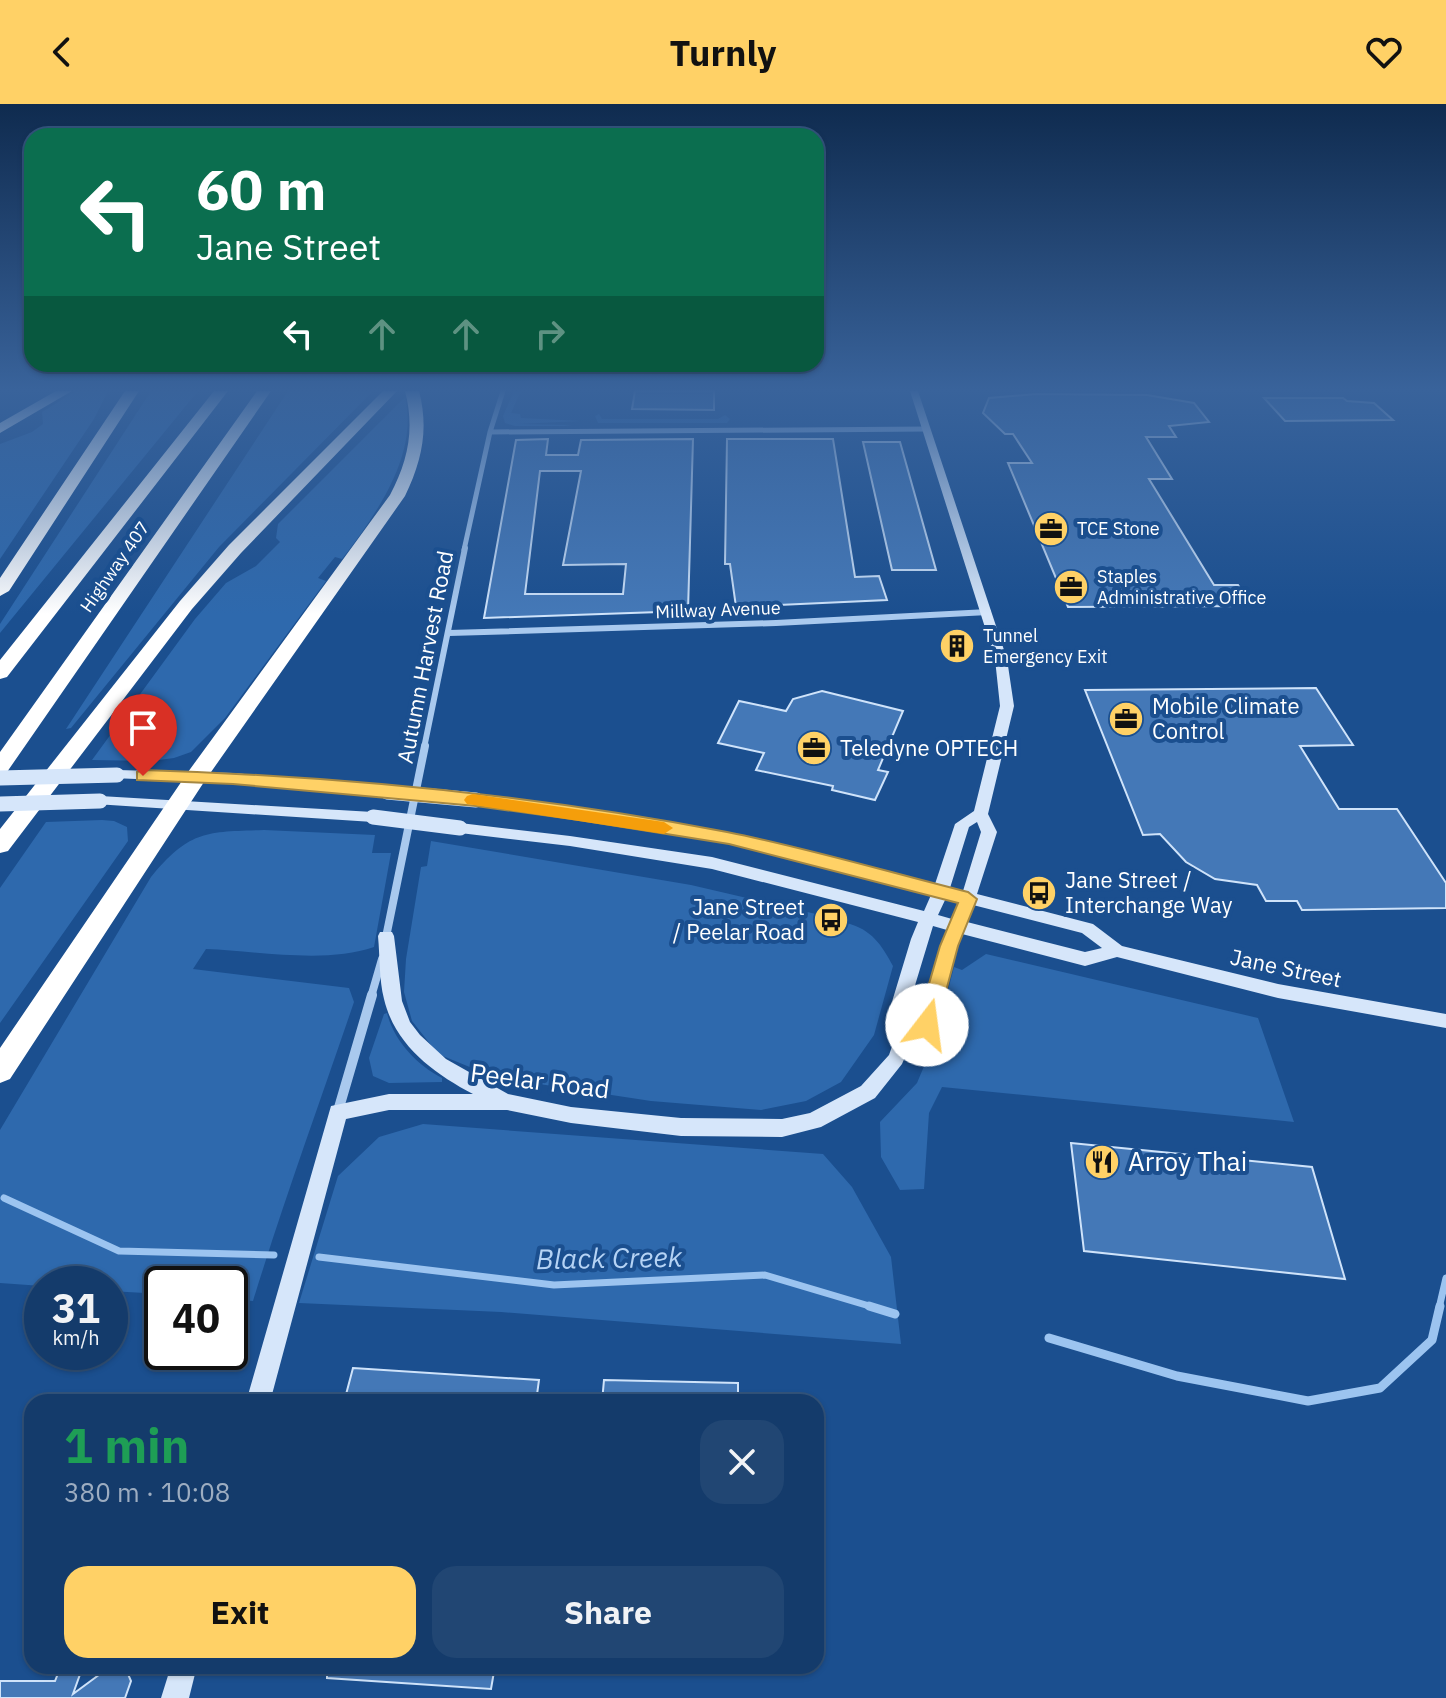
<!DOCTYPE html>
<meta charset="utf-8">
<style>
:root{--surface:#143b6b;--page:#214673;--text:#f1f3f6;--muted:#9dadc1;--line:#33557e;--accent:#ffd166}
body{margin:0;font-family:"IBM Plex Sans",sans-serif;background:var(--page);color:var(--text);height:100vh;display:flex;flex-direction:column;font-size:30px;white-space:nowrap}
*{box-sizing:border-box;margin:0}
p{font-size:26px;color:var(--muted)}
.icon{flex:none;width:44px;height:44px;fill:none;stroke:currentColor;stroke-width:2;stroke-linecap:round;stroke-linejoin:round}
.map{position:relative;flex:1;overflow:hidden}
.side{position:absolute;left:24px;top:1290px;width:800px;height:280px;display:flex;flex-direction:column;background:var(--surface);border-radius:24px;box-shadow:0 2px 6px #0004,0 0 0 2px var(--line)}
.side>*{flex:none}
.top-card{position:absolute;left:24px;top:24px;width:800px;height:244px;border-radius:24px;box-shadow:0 2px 6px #0004,0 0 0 2px var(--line);background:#0b6e4f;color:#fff;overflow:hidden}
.speed{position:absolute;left:24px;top:1162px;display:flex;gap:16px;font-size:40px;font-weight:700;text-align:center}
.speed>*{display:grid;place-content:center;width:104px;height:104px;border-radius:50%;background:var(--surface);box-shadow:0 2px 6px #0004,0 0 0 2px var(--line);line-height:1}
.speed small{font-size:20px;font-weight:400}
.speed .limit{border:4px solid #111;border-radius:12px;background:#fff;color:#111}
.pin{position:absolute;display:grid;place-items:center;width:68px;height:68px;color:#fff;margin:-82px -34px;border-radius:50% 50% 50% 0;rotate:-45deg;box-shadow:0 0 8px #0007}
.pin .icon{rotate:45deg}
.me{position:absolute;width:88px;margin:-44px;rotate:15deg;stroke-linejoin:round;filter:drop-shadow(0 0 6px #0008)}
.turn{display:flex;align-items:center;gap:28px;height:168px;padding:0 40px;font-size:36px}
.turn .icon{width:104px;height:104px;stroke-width:2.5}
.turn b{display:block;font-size:56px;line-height:68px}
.lanes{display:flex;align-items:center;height:76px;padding:0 40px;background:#0003;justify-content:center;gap:40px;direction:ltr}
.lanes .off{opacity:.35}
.round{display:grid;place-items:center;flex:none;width:84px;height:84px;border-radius:24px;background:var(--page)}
.overview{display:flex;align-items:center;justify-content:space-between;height:136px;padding:0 40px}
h1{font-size:48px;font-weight:700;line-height:60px;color:#1e9e55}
.action{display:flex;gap:16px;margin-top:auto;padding:16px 40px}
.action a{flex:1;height:92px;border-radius:24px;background:var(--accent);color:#111;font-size:32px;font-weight:700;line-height:92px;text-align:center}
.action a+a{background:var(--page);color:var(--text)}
header{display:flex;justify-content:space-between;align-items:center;height:104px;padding:0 40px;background:var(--accent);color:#111;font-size:36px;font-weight:700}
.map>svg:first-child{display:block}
.green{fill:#2e69ad}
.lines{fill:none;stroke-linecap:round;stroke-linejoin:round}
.stream-far1{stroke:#9cc4f0;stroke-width:7}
.stream{stroke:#9cc4f0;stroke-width:9}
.building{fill:#4478b7;stroke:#cfe3fa;stroke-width:2;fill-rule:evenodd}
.street-far3{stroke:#a9c9ee;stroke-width:5}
.street-far2{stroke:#a9c9ee;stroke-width:6}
.street-far1{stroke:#a9c9ee;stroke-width:8}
.street{stroke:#a9c9ee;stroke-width:10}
.secondary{fill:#d6e6fa;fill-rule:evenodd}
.highway{fill:#fff;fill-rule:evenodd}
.secondary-bridge{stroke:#d6e6fa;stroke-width:15}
.route{fill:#ffd166;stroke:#a68842;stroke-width:2}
.slow{fill:#f59e0b}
.labels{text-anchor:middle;stroke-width:8;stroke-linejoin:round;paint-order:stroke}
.far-poi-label{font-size:18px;fill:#fff;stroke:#1b4f8f;text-anchor:start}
.far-street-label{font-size:18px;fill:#fff;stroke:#1b4f8f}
.street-label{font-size:22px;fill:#fff;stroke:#1b4f8f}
.poi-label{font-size:22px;fill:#fff;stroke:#1b4f8f;text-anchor:start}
.near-street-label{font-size:26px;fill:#fff;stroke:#1b4f8f}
.near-poi-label{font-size:26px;fill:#fff;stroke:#1b4f8f;text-anchor:start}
.near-water-label{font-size:28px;font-style:italic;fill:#b5d3f5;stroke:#1b4f8f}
</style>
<header><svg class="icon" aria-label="back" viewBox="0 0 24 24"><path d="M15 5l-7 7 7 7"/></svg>Turnly<svg class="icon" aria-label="heart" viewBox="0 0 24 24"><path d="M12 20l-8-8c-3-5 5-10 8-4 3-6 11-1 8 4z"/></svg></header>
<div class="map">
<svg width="1446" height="1594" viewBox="0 0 1446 1594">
<rect width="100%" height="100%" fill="#1b4f8f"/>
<path class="green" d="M76 287H108L94 315 0 455V340L32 328 43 320 42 308Z
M151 287H198L0 529V520Z
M288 287H373L219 443 71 624 66 625Z
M514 287H521L511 309 520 310 521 314 581 317 517 320 572 321 564 322H515L505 319 503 312Z
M405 293C419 350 376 411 342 455L335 453 318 474 326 477 225 614 191 648 174 654 151 657 92 656 195 515 226 479 256 462 280 438 276 434 278 420Z
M599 310 602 315H718L725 311 730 315 727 319H598L595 312Z
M102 716 114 717 127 723 128 737 0 919V784L46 718Z
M264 726 375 731 372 749H391L374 843C326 860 257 847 206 845L193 865 349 884 354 898C320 998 284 1096 253 1197L230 1195V1180H162V1190L110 1187V1180L42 1182 0 1179V1026L151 773C190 726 206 728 264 726Z
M431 737 691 781 816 810 814 814 844 822 847 819C872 826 881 840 893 862L874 931 841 978 806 997 761 1006 651 997 494 973 438 950 412 917 404 888 406 855 421 763 427 762Z
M986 850 1258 914 1294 1018 942 983 929 1009 924 1085 900 1086 881 1053 880 1018 917 979 935 936 954 863 962 866Z
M387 909C394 937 417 961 442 974V978L389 979 373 972 369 954 384 910Z
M423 1020 823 1050 852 1083 891 1153 901 1240 501 1208 299 1199 338 1072 379 1033Z"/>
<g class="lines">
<path class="stream-far1" d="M4 1094 119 1147 274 1151
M319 1153 554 1181 765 1171 876 1204
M1439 1204 1446 1174"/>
<path class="stream" d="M869 1202 895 1210
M1049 1234 1177 1272 1308 1297 1380 1284 1432 1236 1440 1202"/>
</g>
<path class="building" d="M635 287H714V306L632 305Z
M1036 290 1147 291 1194 299 1209 318 1169 322 1176 333H1146L1172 375H1149L1214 481H1238L1251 502 1068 503 1008 359H1032L1013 330H1005L983 309 989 294Z
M1264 294H1343L1347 297 1374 299 1393 316 1285 317Z
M548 335 546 351H578L581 336 693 335 688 507 484 514 516 336ZM540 367H581L563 461 626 460 623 490H525Z
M727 335H833L855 473 879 472 887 496 736 503 730 460H725Z
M863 338H900L936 466H892Z
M1316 584 1353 641 1300 642 1339 705H1397L1446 779V804L1302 806 1297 797H1266L1257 781 1215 775 1186 758 1160 730 1143 731 1085 586Z
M822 587 903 607 878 666 888 668 875 696 832 686 833 682 756 666 764 649 718 639 739 597 786 607 793 595Z
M1071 1039 1312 1063 1345 1175 1084 1147Z
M353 1264 539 1276 536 1298H344Z
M604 1276 738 1279V1298H602Z
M61 1562H83L73 1590 111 1562 125 1563 131 1577 125 1594H0V1577H55Z
M327 1562H495L491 1585 327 1574Z"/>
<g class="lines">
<path class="street-far3" d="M490 328 927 325
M464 446 490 328 503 287"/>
<path class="street-far2" d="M449 529 776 519 988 508
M424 644 465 444"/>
<path class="street-far1" d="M385 838 425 642
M371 893 382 855"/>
<path class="street" d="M338 1007 372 891"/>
<path class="secondary" d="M910 287H918L1007 555 1014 602 988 710 997 728 977 790 1093 820 1122 842 1278 880 1446 910V924L1278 894 1117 853 1085 862 962 830 933 926 911 939 902 960 875 994 821 1023 782 1033 681 1032 571 1019 507 1006H389L346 1015 270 1298H246L331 1002 389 990H473C433 969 395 941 384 895 379 875 380 853 378 832L380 828H392L394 832 402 897 410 918 420 931 446 955 508 990 571 1003 681 1014 782 1015 810 1009 861 982 889 951 895 934 888 911 911 835 918 818 712 765 570 742 460 729 453 724 460 719 570 732 712 753 924 807 931 791 729 739 476 701 469 696 476 691 729 729 935 780 955 720 974 707 1000 602 995 555ZM977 718 981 728 963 787 950 784 969 723ZM946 794 959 798 952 815 938 811ZM973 801 1082 829 1102 844 1085 848 967 818ZM933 822 947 826 919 917 909 922 906 911Z
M117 666 233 669 387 683 394 688 387 693 233 679 112 674 110 671Z
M100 692 373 708 380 713 373 718 95 700 93 697Z
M171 1562H197L189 1594H161Z"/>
<path class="highway" d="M56 287H72L0 329V319Z
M125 287H139L9 487 0 492V474Z
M214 287H228L7 573 0 575V556Z
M257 287H271L7 668 0 670V648Z
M383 287H397L241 449 192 505 8 747 0 749V725L180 497 229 441Z
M405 287H419C429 325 422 357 405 392L204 678 10 975 0 979V944L188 668 390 391C408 357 415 325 405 287Z"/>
<path class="secondary-bridge" d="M0 674 117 671
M387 688 476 696
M0 700 100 697
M373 713 460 724"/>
</g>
<linearGradient id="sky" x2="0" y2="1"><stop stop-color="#0f2b4f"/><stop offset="0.56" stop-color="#39639b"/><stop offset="1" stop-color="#39639b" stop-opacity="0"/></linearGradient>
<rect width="1446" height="510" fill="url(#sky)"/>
<path class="route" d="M143 666C338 672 536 691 727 728 808 744 888 768 968 788L977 795 958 842 937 921 935 927 927 929 920 927 917 921 940 842 958 799 729 740 579 716 476 702 233 680 137 676V668Z"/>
<path class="slow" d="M473 690 664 718 673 724 664 730 467 700 464 696 467 692Z"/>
<defs>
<g id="office-disc" transform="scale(1.8)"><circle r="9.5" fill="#ffd166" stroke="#1b4f8f"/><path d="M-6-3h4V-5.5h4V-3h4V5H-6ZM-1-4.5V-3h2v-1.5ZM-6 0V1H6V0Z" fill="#111"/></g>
<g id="building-disc" transform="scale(1.8)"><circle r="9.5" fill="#ffd166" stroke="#1b4f8f"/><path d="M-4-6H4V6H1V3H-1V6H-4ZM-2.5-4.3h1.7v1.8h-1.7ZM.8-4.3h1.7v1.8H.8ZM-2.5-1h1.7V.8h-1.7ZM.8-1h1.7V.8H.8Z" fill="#111"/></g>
<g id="bus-disc" transform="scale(1.8)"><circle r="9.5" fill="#ffd166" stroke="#1b4f8f"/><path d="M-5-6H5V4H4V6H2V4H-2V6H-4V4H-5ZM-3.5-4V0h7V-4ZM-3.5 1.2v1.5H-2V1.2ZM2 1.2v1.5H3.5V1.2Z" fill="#111"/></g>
<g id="restaurant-disc" transform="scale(1.8)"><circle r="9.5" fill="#ffd166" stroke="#1b4f8f"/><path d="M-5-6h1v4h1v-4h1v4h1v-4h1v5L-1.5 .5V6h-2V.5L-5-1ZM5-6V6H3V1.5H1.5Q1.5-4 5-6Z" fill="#111"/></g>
</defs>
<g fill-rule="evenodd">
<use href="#office-disc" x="1051" y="425"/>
<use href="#office-disc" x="1071" y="483"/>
<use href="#building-disc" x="957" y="542"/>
<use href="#office-disc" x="1126" y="615"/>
<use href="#office-disc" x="814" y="644"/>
<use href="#bus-disc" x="1039" y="789"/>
<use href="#bus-disc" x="831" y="816"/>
<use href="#restaurant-disc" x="1102" y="1058"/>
</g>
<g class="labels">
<g class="far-poi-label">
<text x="1077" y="431">TCE Stone</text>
<text x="1097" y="479">Staples<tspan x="1097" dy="21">Administrative Office</tspan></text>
<text x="983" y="538">Tunnel<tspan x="983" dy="21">Emergency Exit</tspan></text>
</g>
<g class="far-street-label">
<text transform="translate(115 463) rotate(-55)" y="6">Highway 407</text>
<text transform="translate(718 506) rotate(-2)" y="6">Millway Avenue</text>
</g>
<g class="street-label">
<text transform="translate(425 553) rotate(-79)" y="8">Autumn Harvest Road</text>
<text transform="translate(1286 864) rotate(12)" y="8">Jane Street</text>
</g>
<g class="poi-label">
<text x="1152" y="610">Mobile Climate<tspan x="1152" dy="25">Control</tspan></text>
<text x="840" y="652">Teledyne OPTECH</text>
<text x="1065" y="784">Jane Street /<tspan x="1065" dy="25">Interchange Way</tspan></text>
<text x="805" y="811" text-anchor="end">Jane Street<tspan x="805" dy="25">/ Peelar Road</tspan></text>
</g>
<g class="near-street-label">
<text transform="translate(540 977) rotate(7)" y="9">Peelar Road</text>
</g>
<g class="near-poi-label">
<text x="1128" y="1067">Arroy Thai</text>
</g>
<g class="near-water-label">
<text transform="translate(609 1154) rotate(-1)" y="10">Black Creek</text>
</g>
</g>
</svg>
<div class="speed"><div>31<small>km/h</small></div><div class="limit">40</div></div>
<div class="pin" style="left:143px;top:672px;background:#d93025"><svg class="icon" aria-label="arrive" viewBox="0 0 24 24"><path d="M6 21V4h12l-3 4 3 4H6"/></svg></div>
<svg class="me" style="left:927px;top:921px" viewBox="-20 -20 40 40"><circle r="19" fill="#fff"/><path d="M0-13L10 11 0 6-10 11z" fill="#ffd166"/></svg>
<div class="top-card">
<div class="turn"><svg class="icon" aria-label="left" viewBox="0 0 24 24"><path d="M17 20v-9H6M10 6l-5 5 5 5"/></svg><div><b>60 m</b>Jane Street</div></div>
<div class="lanes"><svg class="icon" aria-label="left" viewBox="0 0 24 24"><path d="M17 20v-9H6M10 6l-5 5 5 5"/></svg><svg class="icon off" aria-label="ahead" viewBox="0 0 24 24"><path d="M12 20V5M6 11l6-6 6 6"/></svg><svg class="icon off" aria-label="ahead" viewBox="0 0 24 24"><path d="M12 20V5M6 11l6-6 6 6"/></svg><svg class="icon off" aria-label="right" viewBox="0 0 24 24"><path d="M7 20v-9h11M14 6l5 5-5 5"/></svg></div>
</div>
<section class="side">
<div class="overview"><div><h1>1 min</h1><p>380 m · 10:08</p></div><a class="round"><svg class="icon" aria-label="close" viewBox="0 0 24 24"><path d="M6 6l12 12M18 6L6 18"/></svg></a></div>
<div class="action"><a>Exit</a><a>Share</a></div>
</section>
</div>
